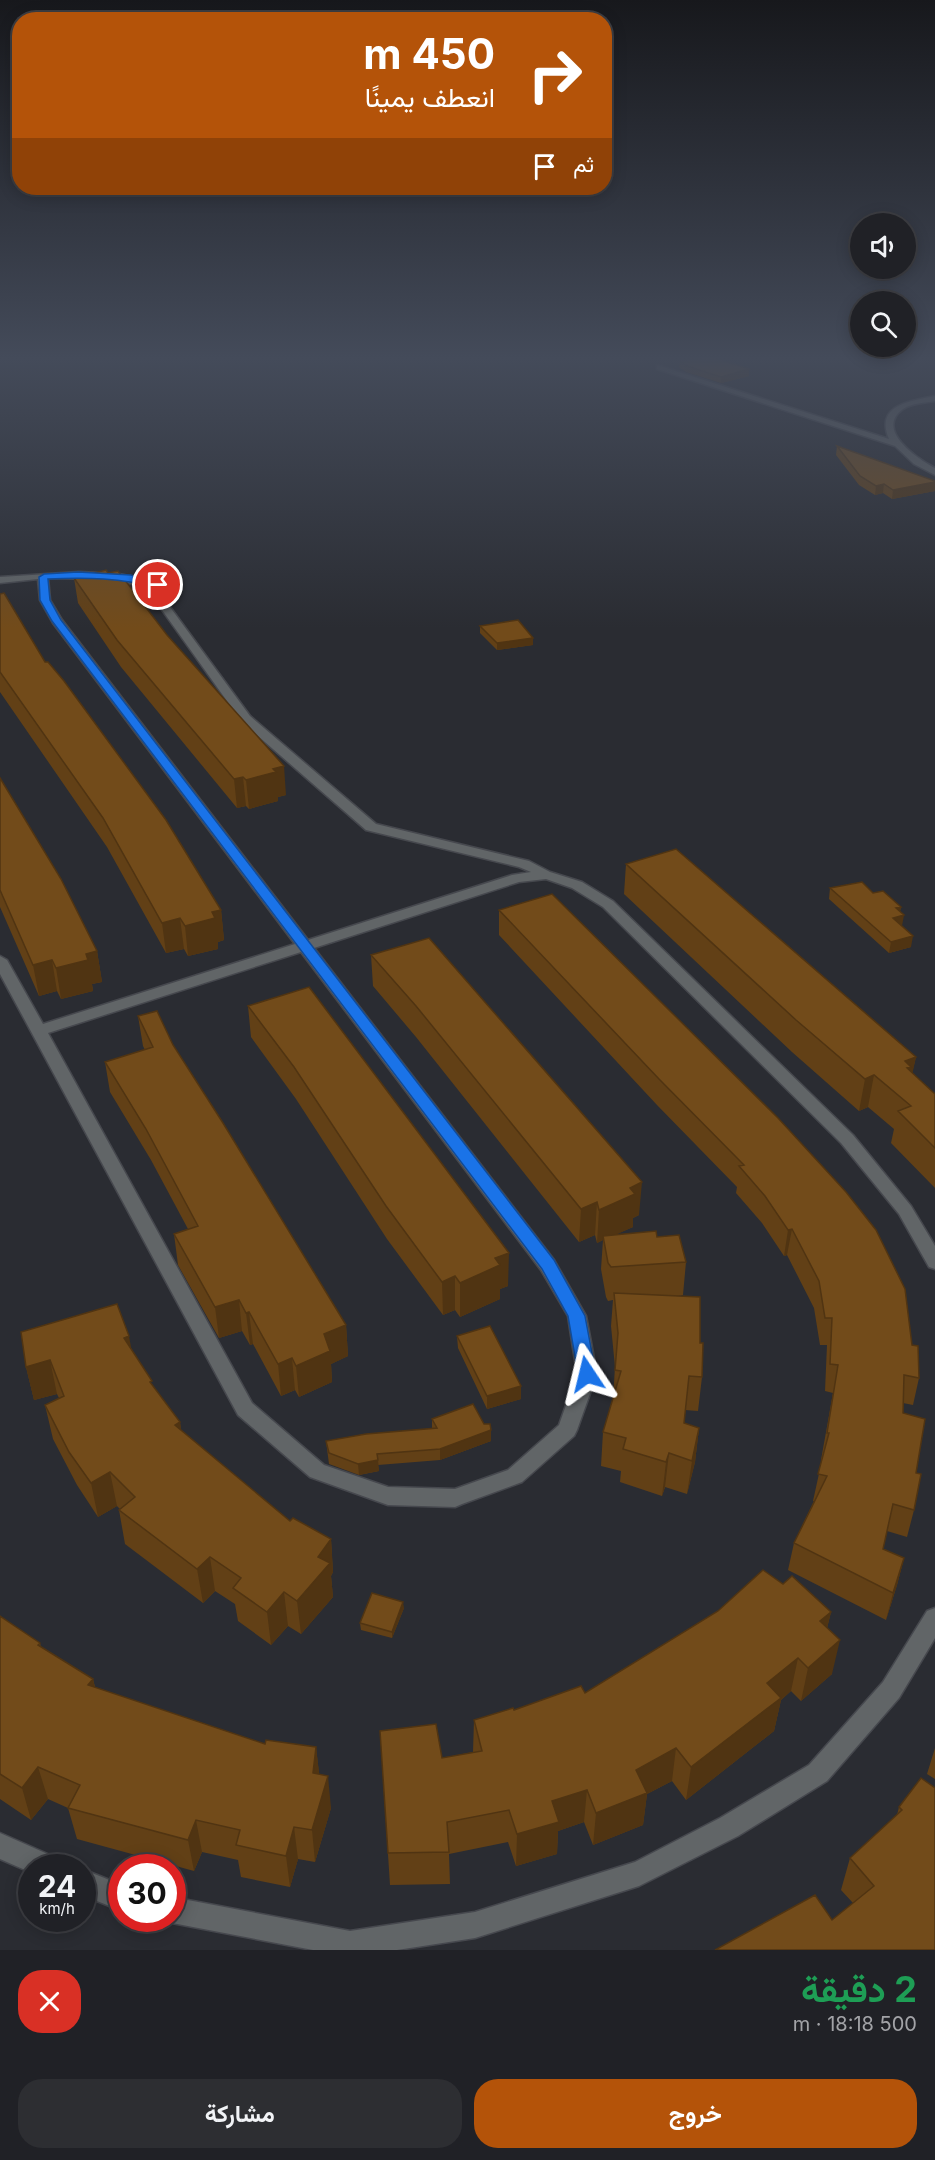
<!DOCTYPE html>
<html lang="ar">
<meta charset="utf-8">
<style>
:root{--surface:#202126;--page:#2d2e32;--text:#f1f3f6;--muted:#a2a3a7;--line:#3d3e43;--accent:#b45309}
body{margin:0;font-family:Inter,Vazirmatn,sans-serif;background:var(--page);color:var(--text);direction:rtl;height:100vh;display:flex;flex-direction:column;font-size:22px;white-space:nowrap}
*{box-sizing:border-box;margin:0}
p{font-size:20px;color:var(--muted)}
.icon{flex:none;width:33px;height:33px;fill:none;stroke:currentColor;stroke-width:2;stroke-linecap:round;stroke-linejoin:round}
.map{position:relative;height:1950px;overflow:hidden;direction:ltr}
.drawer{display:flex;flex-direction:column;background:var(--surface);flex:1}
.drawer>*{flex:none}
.guide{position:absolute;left:12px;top:12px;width:600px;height:183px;border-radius:24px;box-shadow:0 3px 15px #0003,0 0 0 2px var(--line);direction:rtl;background:#b45309;color:#fff;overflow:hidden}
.controls{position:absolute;left:850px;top:213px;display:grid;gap:12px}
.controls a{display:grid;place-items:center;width:66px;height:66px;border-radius:50%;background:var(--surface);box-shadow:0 3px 15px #0003,0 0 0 2px var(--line);font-size:30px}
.speed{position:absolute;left:18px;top:1854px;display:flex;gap:12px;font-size:30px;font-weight:700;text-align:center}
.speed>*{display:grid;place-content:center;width:78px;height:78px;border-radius:50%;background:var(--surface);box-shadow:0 3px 15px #0003,0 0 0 2px var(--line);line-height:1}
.speed small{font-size:15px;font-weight:400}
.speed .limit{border:9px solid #d22;background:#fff;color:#111}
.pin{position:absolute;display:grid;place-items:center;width:51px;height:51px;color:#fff;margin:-26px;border:3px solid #fff;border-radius:50%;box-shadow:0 2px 6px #0007}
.me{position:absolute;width:66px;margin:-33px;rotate:350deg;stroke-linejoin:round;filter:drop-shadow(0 0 4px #0008)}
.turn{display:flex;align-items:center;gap:21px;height:126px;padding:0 18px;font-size:27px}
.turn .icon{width:78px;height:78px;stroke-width:2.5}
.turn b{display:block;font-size:42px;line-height:51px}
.then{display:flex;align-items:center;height:57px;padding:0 18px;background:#0003;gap:12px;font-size:22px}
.round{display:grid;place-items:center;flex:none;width:63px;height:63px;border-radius:24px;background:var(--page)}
.overview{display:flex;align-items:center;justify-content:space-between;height:102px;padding:0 18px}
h1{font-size:36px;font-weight:700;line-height:45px;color:#1e9e55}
.action{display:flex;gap:12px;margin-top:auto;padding:12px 18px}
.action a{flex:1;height:69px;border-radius:24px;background:var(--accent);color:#fff;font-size:24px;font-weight:700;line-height:69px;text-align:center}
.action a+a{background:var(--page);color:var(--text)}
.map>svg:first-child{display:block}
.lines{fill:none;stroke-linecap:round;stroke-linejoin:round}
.street-casing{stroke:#46484e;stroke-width:3}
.street{fill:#616567;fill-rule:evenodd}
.wall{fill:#624016}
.shaded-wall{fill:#503412}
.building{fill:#724b1a;stroke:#503412;stroke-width:1.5}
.route{fill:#1a73e8;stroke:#114b97;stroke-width:1.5}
</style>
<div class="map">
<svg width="935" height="1950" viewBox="0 0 935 1950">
<rect width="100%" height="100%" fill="#2a2c32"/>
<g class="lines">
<g class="street-casing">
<path id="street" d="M657 365 889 439C874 404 912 401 935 396V401C925 403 912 403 903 409 874 430 918 459 935 468V475L914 464 895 446 657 369Z
M79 572 119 574 162 583 167 603 250 716 376 824 529 861 550 872 582 882 613 901 853 1135 911 1206 935 1246V1269L929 1267 899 1214 841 1143 603 907 572 888 546 879 519 882 314 948 554 1260 586 1316 597 1374 577 1430 574 1436 522 1482 462 1504 455 1507 388 1505 310 1477 238 1415 0 974V956L7 960 43 1024 295 944 53 623 40 600 38 579 0 583V577ZM48 578 99 579 153 587 157 603 242 722 366 830 519 867 531 872 512 875 308 940 62 620 50 600ZM301 952 541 1270 568 1316 577 1374 559 1425 508 1470 455 1489 388 1487 324 1465 252 1403 48 1033Z
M935 1608V1638L899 1698 827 1781 738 1836 639 1886 475 1938 397 1950H313L172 1923 163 1918H172V1897L350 1931 475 1912 635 1862 720 1818 809 1765 883 1682 927 1611Z
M0 1833 59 1859 62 1868H32V1873L0 1859Z
M82 1869 122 1885V1911L82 1895Z"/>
</g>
<use href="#street" class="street"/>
</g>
<path class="wall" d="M680 361 749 369V376L721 383 686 372 679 367Z
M837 446 935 491 892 499 883 493 875 495 859 485 836 455Z
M74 578 286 795 278 797V801L249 809 246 806 237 808 121 667 78 603Z
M0 594 45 662 221 910 224 940 218 942V949L188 956 184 949 166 953 107 847 0 692Z
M480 626 533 638V645L497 650 480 633Z
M0 778 97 951 102 982 92 984 93 991 61 999 57 991 39 996 0 907Z
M626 864 916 1057 912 1073 935 1094V1188L891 1143 894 1129 868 1107 859 1111 792 1052 624 894Z
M830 888 873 893 901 907 900 911 902 926H901L911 947 889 953 829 899Z
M552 894 912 1345 919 1378 913 1405 903 1403V1413L916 1473 914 1510 907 1537 887 1531 883 1549 904 1558 897 1585 886 1620 788 1570 794 1543 814 1501H813L822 1460H821L833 1393 825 1391 827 1345H820L814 1308 787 1255 784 1256 762 1223 736 1193 737 1187 657 1105 499 935V910Z
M371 955 639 1215 633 1218V1227L614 1235 657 1237 686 1262 683 1295 678 1296 700 1343 702 1377 698 1411 685 1410 684 1423 699 1428 695 1462 687 1494 665 1487 662 1496 620 1482 621 1471 601 1466 603 1432 613 1398 615 1367 611 1326 613 1300 608 1301 606 1297 601 1269 603 1240 597 1243 595 1235 579 1242 416 1037 373 986Z
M248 1006 508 1286 500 1289V1299L460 1317 455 1310 443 1315 387 1239 296 1099 251 1037Z
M138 1016 173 1045 346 1325 348 1356 331 1364 332 1382 299 1397 295 1390 281 1396 253 1344 250 1345 242 1331 219 1338 178 1265 174 1234 188 1229 151 1160 110 1092 105 1062 145 1050 143 1046Z
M457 1336 521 1386V1399L487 1409 458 1348Z
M131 1349 153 1386 180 1422 181 1431 290 1521 331 1539 333 1572 331 1576 333 1597 301 1634 288 1626 271 1645 238 1621 235 1604 215 1591 203 1603 125 1544 119 1510 120 1509 117 1506 98 1517 77 1485 53 1439 45 1405 59 1398 57 1394 34 1400 26 1367Z
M432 1419 491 1441 440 1460 378 1465 379 1471 359 1475 329 1464 326 1441 432 1429Z
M783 1584 831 1612 827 1628 832 1674 801 1701 791 1691 781 1700 774 1731 686 1800 672 1781 647 1794 643 1825 593 1845 584 1822 558 1831 557 1854 516 1866 508 1842 449 1854 450 1884 390 1885 380 1731 442 1758 473 1752 474 1720 585 1693Z
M404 1608 392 1638 361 1630 360 1623Z
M0 1616 40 1643 41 1647 93 1679 95 1687 265 1744 316 1747 319 1774 331 1808 315 1862 298 1859 290 1887 241 1877 238 1860 202 1852 194 1871 77 1839 68 1808 48 1799 31 1820 0 1799Z
M935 1748V1779L927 1774Z
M935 1788V1950L832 1920 853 1903 841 1890 850 1858 897 1815 899 1807Z"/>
<path class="shaded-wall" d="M749 369V376L721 383V377Z
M935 482V491L892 499 893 490Z
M884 484 883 493 875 495 876 486Z
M533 638V645L497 650V643Z
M284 766 286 795 278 797V801L249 809 246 780 273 769Z
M243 777 246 806 237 808 234 779Z
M901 907 899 917 904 915 902 926 891 929 896 908Z
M221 910 224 940 218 942V949L188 956 185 926 212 912Z
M180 918 184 949 166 953 162 923Z
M913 936 911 947 889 953 891 942Z
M97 951 102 982 92 984 93 991 61 999 56 968 86 954Z
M52 960 57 991 39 996 33 965Z
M916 1057 909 1089 905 1061Z
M874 1075 868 1107 859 1111 865 1079Z
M642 1182 639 1215 633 1218V1227L604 1240 603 1236V1240L597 1243 599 1210 630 1188Z
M597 1202 595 1235 579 1242 581 1209Z
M792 1229 787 1255 784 1256 788 1230Z
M509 1253 508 1286 500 1289V1299L460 1317V1283L495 1258Z
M455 1276V1310L443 1315 442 1282Z
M239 1300 242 1331 219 1338 215 1307Z
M249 1312 253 1344 250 1345 246 1313Z
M346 1325 348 1356 331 1364 332 1382 299 1397 296 1366 324 1334Z
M129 1336 135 1369 124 1338Z
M292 1358 295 1390 281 1396 278 1364Z
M50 1360 57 1394 34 1400 26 1367Z
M521 1386V1399L487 1409V1396Z
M180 1422 185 1455 175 1425Z
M699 1428 695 1462 687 1494 692 1461Z
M491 1430V1441L440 1460V1449Z
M669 1453 665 1487 662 1496 666 1462Z
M378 1460 379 1471 359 1475 358 1464Z
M110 1472 117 1506 98 1517 91 1483Z
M331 1539 333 1572 331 1576 333 1597 301 1634 297 1601 318 1557Z
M210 1557 215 1591 203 1603 197 1569Z
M904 1558 897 1585 886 1620 893 1593Z
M284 1592 288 1626 271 1645 267 1612Z
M403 1602 404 1608 392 1638V1632Z
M831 1612 823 1645 820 1621Z
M840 1640 832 1674 801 1701 808 1668Z
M798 1658 791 1691 781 1700 774 1731 686 1800 691 1767 767 1683Z
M93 1679 100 1711 88 1685Z
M316 1747 320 1780 313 1773Z
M676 1748 672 1781 647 1794 643 1825 593 1845 596 1813 636 1770Z
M38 1767 48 1799 31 1820 22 1788Z
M328 1776 331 1808 315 1862 312 1830Z
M587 1790 584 1822 558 1831 557 1854 516 1866 517 1834 552 1801Z
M196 1820 202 1852 194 1871 188 1840Z
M294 1827 298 1859 290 1887 286 1856Z"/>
<path class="building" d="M708 356 749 369 721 377 687 366 680 361Z
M837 446 935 481V482L893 490 884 484 876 486 860 476Z
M106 570 108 573 118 571 167 635 284 766 273 769 276 772 246 780 243 777 234 779 117 640 74 578Z
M4 593 45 662H48L64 681 166 820 221 910 212 912 215 918 185 926 180 918 162 923 103 818 0 672V594Z
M518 620 533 638 497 643 480 626Z
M0 778 61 879 97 951 86 954 88 960 56 968 52 960 33 965 0 890Z
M676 849 916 1057 905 1061 911 1067 907 1068 935 1094V1148L898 1111 911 1106 874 1075 865 1079 796 1020 626 864Z
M862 882 873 893 883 891 901 907 896 908 904 915 893 918 913 936 891 942 830 888Z
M552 894 778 1118 846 1192 876 1230 905 1289 912 1345 918 1346 919 1378 904 1375 903 1413 925 1419 916 1473 921 1474 914 1510 893 1504 883 1549 904 1558 893 1593 794 1543 827 1476 818 1474 829 1433H827L838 1365 830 1364 832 1318H825L819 1281 792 1229 788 1230 765 1196 739 1166 744 1165 659 1079 499 910Z
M429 938 642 1182 630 1188 635 1194 599 1210 597 1202 581 1209 416 1006 371 955Z
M309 987 509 1253 495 1258 500 1265 460 1283 455 1276 442 1282 386 1206 294 1067 248 1006Z
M157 1011 173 1045 223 1123 346 1325 324 1334 330 1351 296 1366 292 1358 278 1364 249 1312 246 1313 239 1300 215 1307 174 1234 198 1226 146 1129 105 1062 153 1047 138 1016Z
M656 1231 657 1237 679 1235 686 1262 611 1267 608 1263 603 1236Z
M614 1293 700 1297V1343H703L702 1377 689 1376 684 1423 699 1428 692 1461 669 1453 666 1462 623 1449 626 1438 603 1432 621 1371 615 1370 618 1333Z
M117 1304 129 1336 124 1338 152 1381 150 1382 180 1422 175 1425 290 1521 293 1518 331 1539 318 1557 330 1563 297 1601 284 1592 267 1612 233 1588 241 1578 210 1557 197 1569 119 1510 135 1497 110 1472 91 1483 69 1452 45 1405 64 1396 50 1360 26 1367 21 1332Z
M490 1326 521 1386 487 1396 457 1336Z
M473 1404 484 1424H490L491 1430 440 1449 377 1454 378 1460 358 1464 329 1453 326 1441 366 1434 437 1428 432 1419Z
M763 1570 783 1584 792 1576 831 1612 820 1621 840 1640 808 1668 798 1658 767 1683 781 1698 691 1767 676 1748 636 1770 647 1793 596 1813 587 1790 552 1801 559 1822 517 1834 509 1810 447 1822 449 1852 388 1853 380 1731 436 1724 442 1758 482 1751 474 1720 513 1708 514 1710 581 1686 585 1693 718 1611Z
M372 1593 403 1602 392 1632 360 1623Z
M0 1616 40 1643 38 1645 93 1679 88 1685 265 1744 266 1740 316 1747 313 1773 328 1776 312 1830 294 1827 286 1856 236 1845 240 1830 196 1820 188 1840 68 1808 80 1785 38 1767 22 1788 0 1774Z
M921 1778 935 1788V1950H715L815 1895 832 1920 874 1886 850 1858 902 1810 899 1807Z"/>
<linearGradient id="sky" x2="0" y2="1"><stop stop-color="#17181c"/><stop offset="0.57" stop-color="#444b5a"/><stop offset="1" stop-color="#444b5a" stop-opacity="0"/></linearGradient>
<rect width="935" height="628" fill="url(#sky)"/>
<path class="route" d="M78 572 131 575 162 585 158 588C121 578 86 577 48 579L50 600 61 620 554 1260 585 1316 596 1374 593 1379 587 1381 581 1379 578 1374 568 1316 542 1269 52 621 40 600 39 577 44 574Z"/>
</svg>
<div class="controls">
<a><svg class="icon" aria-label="sound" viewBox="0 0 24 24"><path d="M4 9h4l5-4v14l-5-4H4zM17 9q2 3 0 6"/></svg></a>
<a><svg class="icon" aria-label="search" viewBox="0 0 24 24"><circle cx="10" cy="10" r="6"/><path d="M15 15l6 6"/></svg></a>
</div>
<div class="speed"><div>24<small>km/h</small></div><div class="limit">30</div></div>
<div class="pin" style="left:158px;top:585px;background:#d93025"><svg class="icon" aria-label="arrive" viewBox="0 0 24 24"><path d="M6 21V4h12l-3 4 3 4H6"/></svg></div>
<svg class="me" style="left:587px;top:1374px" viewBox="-20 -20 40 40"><path d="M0-17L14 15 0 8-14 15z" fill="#1a73e8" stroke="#fff" stroke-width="4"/></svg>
<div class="guide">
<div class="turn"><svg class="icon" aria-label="right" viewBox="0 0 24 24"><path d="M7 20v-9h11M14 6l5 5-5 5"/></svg><div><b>450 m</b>انعطف يمينًا</div></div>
<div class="then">ثم<svg class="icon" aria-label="arrive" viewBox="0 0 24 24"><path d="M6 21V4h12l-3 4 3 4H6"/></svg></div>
</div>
</div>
<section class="drawer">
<div class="overview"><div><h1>2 دقيقة</h1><p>500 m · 18:18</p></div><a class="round" style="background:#d93025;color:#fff"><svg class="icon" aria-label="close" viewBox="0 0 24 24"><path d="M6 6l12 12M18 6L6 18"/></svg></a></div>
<div class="action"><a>خروج</a><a>مشاركة</a></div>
</section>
